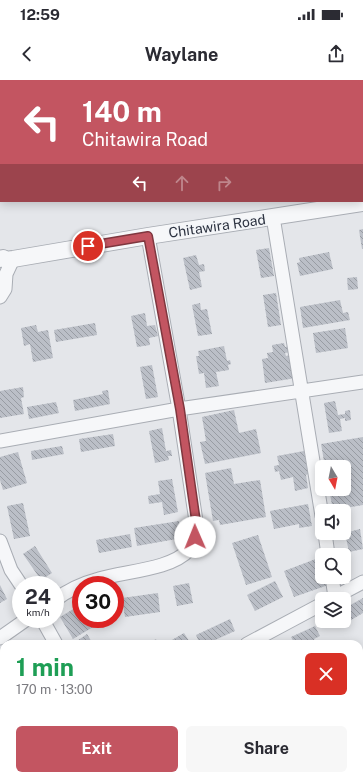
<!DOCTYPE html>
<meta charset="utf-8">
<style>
:root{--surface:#fff;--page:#f7f7f7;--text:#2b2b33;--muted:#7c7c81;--accent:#c35561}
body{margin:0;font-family:"Public Sans",sans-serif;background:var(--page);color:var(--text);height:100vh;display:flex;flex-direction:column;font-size:15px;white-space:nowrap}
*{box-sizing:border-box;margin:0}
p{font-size:13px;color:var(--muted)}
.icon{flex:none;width:22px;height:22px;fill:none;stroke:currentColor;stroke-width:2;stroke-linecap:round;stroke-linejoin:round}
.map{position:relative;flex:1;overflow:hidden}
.details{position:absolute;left:0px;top:560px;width:363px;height:140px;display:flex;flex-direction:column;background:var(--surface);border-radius:12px 12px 0 0;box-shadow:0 2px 10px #0003}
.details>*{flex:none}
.guide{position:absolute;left:0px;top:0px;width:363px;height:122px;box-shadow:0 2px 10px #0003;background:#c35561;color:#fff;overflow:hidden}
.needle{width:26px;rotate:170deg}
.controls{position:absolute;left:315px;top:380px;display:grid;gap:8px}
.controls a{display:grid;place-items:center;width:36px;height:36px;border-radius:6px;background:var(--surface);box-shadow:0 2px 10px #0003;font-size:20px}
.speed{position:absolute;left:12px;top:496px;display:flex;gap:8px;font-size:20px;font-weight:700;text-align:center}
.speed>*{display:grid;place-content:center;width:52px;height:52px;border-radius:50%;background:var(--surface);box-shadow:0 2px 10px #0003;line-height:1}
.speed small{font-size:10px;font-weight:400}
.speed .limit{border:6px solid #d22;background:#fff;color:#111}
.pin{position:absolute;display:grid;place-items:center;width:34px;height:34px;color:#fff;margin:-17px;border:2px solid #fff;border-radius:50%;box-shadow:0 1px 4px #0007}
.me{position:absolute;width:44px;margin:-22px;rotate:359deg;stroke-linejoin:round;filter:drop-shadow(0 0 3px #0008)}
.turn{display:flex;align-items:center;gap:14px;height:84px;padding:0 16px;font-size:18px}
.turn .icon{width:52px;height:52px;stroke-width:2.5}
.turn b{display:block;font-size:28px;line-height:34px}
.lanes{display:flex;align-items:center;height:38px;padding:0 16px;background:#0003;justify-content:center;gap:20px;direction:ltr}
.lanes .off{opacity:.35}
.round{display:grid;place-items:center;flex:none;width:42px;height:42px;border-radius:6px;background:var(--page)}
.summary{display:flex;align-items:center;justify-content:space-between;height:68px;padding:0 16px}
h1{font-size:24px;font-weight:700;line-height:30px;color:#1e9e55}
.primary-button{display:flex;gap:8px;margin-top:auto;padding:8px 16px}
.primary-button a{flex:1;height:46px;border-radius:6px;background:var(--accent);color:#fff;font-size:16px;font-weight:700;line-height:46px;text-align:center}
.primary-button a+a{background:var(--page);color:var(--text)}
.status{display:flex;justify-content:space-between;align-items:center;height:28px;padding:0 20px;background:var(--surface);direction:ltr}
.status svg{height:11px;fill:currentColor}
header{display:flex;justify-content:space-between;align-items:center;height:52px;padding:0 16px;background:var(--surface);font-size:18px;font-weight:700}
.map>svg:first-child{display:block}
.building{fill:url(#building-back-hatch)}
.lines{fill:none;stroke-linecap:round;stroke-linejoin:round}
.minor-casing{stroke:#a9adb4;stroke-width:15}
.tertiary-casing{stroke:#a9adb4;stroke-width:18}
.minor{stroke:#f6f7f9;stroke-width:13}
.tertiary{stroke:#f6f7f9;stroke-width:16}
.route-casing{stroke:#7f373f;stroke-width:10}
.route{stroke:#c35561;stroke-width:7}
.labels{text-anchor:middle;stroke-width:3.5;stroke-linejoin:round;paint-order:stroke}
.street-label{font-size:14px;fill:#2d3341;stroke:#f3f5f8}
</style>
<div class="status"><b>12:59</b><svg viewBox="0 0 49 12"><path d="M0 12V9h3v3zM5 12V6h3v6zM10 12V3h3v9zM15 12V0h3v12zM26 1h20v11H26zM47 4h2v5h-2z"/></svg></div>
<header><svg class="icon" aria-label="back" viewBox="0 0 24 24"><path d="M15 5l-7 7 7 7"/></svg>Waylane<svg class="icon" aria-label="share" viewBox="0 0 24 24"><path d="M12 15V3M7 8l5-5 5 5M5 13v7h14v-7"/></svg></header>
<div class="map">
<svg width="363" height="700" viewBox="0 0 363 700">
<defs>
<pattern id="building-back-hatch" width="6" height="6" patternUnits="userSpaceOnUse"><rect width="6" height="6" fill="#bbbfc7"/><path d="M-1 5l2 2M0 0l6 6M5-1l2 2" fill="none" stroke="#989ca3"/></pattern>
</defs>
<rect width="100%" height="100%" fill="#e4e6ea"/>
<path class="building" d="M363 149V169H362L359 150Z
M269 168 274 196 261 198 256 170Z
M329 172 333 189 300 196 297 183 300 182 299 178Z
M196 175 199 185 204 184 205 191 199 192 202 207 190 210 183 178Z
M357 197 358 209 348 210 347 198Z
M276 213 281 245 268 247 263 215Z
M340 220 343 233 348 232 350 240 303 248 300 227Z
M200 223 201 230 207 229 212 254 198 256 192 225Z
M145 233 147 246 155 245 158 256 149 258 150 265 137 267 131 236Z
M95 243 97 255 56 262 54 250Z
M36 245 38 252 48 250 53 278 33 282 30 264 24 266 21 248Z
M345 248 348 268 316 273 313 253Z
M284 263 285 267 290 266 291 272 285 273 286 276 292 275 296 298 265 303 262 279 268 278 267 273 273 272 272 265Z
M224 266 227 281 230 280 231 284 228 285 229 290 216 292 219 306 206 308 204 293 199 294 196 276H199L198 271Z
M152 285 158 317 146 319 140 287Z
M23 307 24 317 21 318 24 334 0 338V311Z
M108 310 110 324 75 331 73 320 103 314 102 311Z
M335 321 338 335 345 334V331L350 330 351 340 345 341V338L340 339 342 351 329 353 324 323Z
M56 322 59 333 29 339 27 327Z
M234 330 239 353 256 349 261 373 205 384 200 362 206 361 202 337Z
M162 348 166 371 171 370 172 376H168L169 380 155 383 149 351Z
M113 354 115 366 81 372 79 359Z
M363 357V425L333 430 329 409H344V387H325L321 364Z
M62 366 64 374 32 380 31 371Z
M304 371 308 394 306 395 308 408 295 411 293 397 281 400 279 391 275 392 274 386 279 385 277 376Z
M18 372 27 403 3 410 0 400V377Z
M231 388 234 404 260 400 266 437 220 445 219 440 213 441 205 393Z
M172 399 178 432 164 435 162 422 149 424 148 416 160 414 158 401Z
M23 423 30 456 14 459 7 426Z
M308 424 312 446 299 448V444L274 449 270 431Z
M179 441 182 458 137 466 134 448Z
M360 449 363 469 349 472 345 453Z
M130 454 132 467 99 473 96 460Z
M258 455 272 497 246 505 232 463Z
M35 466 52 493 41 500 23 474Z
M321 477 322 497H328L331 504 294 517 284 491Z
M275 501 283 517 255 531 247 515Z
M189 503 193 523 177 526 173 506Z
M0 505 7 519 0 523Z
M158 513 160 532 125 537 122 518Z
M363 518V533L351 540 345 528Z
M80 525 81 539H88L93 547 73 559 60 537Z
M230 539 235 551 206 564H200L196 555Z
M315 546 320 556 314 559 316 563 321 560 323 564H295L291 557Z
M184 553 191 564H165Z
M87 554 93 564H75L74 563Z
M156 559 158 564H147Z
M359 588H363V609H359Z
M0 622 4 628V630L0 633Z
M4 642V659L0 653V645Z
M318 696H353L355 700H310Z"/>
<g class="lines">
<g class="minor-casing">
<path id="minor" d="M273 137 322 436
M0 217 5 209 6 194 13 179
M0 361 179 329 363 302
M325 453 328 475
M0 461 11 490 21 505
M332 497 335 517
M331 519 363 502
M55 520C68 510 84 503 99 499 125 491 170 490 189 470 196 463 196 451 196 441L179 329 148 156
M42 539 56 564
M0 558 27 539
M247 564 322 524
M359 642 363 640
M0 681 4 686
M11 696 14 700
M98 700V696
M252 700 258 696"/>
</g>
<g class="tertiary-casing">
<path id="tertiary" d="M0 179 3 178 6 180 13 179 148 156 363 123"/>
</g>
<use href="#minor" class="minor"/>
<use href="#tertiary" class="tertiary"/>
</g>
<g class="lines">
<g class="route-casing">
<path id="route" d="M88 166 148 156 180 329 196 441 195 457"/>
</g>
<use href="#route" class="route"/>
</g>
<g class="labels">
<g class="street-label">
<text transform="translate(217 146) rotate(-8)" y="5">Chitawira Road</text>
</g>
</g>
</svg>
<div class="controls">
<a><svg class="needle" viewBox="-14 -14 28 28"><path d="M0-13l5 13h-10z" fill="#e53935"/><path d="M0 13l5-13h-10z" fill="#7c7c81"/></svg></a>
<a><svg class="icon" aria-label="sound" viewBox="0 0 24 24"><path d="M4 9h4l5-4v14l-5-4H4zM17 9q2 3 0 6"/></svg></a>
<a><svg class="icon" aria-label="search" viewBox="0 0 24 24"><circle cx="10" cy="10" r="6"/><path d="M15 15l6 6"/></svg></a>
<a><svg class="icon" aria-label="layers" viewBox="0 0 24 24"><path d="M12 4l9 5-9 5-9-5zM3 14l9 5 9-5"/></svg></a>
</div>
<div class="speed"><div>24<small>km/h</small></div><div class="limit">30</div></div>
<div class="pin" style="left:88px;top:166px;background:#d93025"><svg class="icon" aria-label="arrive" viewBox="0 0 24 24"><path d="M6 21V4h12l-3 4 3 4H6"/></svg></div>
<svg class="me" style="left:195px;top:457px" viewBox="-20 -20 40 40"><circle r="19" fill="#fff"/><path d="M0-13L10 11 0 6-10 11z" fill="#c35561"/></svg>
<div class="guide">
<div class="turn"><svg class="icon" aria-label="left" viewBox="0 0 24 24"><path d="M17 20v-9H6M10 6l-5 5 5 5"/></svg><div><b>140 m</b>Chitawira Road</div></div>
<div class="lanes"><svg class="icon" aria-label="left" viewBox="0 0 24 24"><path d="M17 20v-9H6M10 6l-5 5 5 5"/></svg><svg class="icon off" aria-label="ahead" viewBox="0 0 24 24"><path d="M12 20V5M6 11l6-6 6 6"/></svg><svg class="icon off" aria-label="right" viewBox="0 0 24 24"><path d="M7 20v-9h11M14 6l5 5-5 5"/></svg></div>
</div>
<section class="details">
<div class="summary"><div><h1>1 min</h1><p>170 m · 13:00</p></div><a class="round" style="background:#d93025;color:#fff"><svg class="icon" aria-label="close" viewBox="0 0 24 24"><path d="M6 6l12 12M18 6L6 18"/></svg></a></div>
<div class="primary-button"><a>Exit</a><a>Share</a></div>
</section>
</div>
